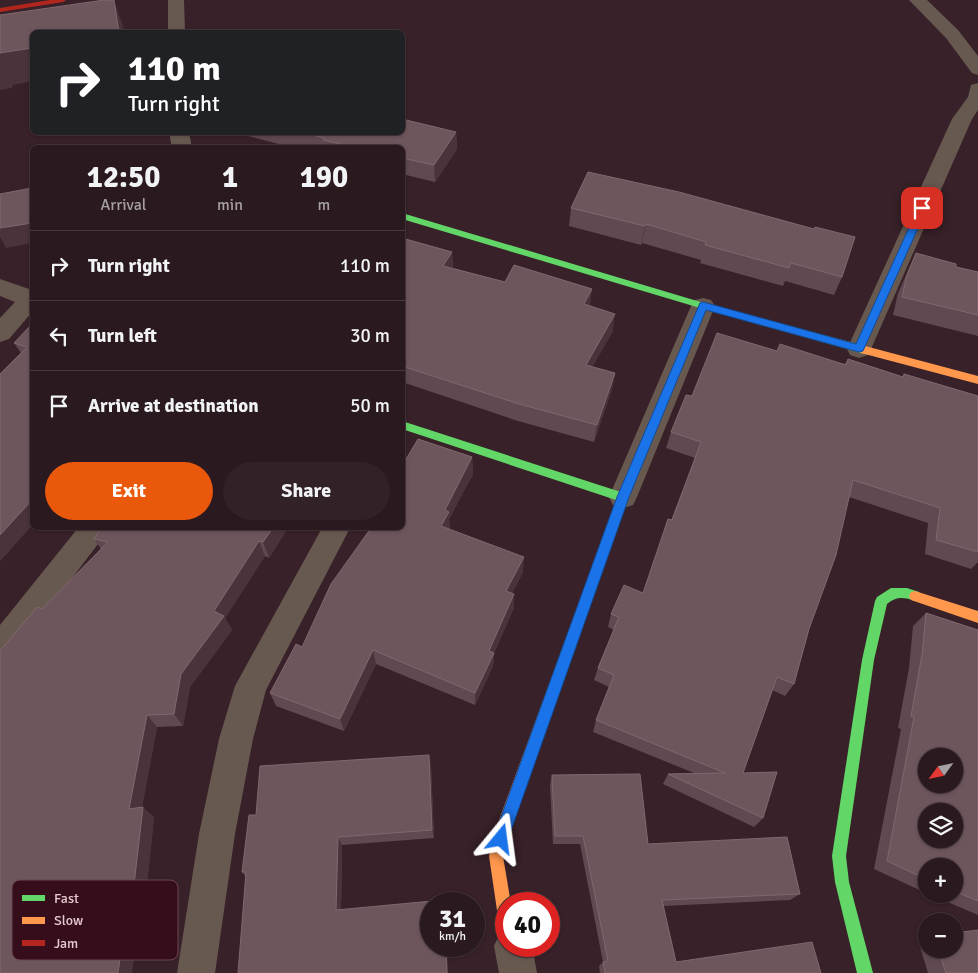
<!DOCTYPE html>
<meta charset="utf-8">
<style>
:root{--surface:#2a191e;--page:#322227;--text:#f1f3f6;--muted:#a5a0a4;--line:#46383c;--accent:#ea580c}
body{margin:0;font-family:Signika,sans-serif;background:var(--page);color:var(--text);height:100vh;display:flex;flex-direction:column;font-size:19px;white-space:nowrap}
*{box-sizing:border-box;margin:0}
p{font-size:16px;color:var(--muted)}
.icon{flex:none;width:28px;height:28px;fill:none;stroke:currentColor;stroke-width:2;stroke-linecap:round;stroke-linejoin:round}
.map{position:relative;flex:1;overflow:hidden}
.sheet{position:absolute;left:30px;top:145px;width:375px;height:385px;display:flex;flex-direction:column;background:var(--surface);border-radius:8px;box-shadow:0 1px 4px #0004,0 0 0 1px var(--line)}
.sheet>*{flex:none}
.top-card{position:absolute;left:30px;top:30px;width:375px;height:105px;border-radius:8px;box-shadow:0 1px 4px #0004,0 0 0 1px var(--line);background:#202124;color:#fff;overflow:hidden}
.needle{width:32px;rotate:237deg}
.tools{position:absolute;left:918px;top:748px;display:grid;gap:10px}
.tools a{display:grid;place-items:center;width:45px;height:45px;border-radius:50%;background:var(--surface);box-shadow:0 1px 4px #0004,0 0 0 1px var(--line);font-size:25px}
.speed{position:absolute;left:420px;top:892px;display:flex;gap:10px;font-size:25px;font-weight:700;text-align:center}
.speed>*{display:grid;place-content:center;width:65px;height:65px;border-radius:50%;background:var(--surface);box-shadow:0 1px 4px #0004,0 0 0 1px var(--line);line-height:1}
.speed small{font-size:12px;font-weight:400}
.speed .limit{border:8px solid #d22;background:#fff;color:#111}
.pin{position:absolute;display:grid;place-items:center;width:42px;height:42px;color:#fff;margin:-21px;border-radius:10px;box-shadow:0 2px 8px #0006}
.me{position:absolute;width:55px;margin:-28px;rotate:16deg;stroke-linejoin:round;filter:drop-shadow(0 0 4px #0008)}
.turn{display:flex;align-items:center;gap:18px;height:105px;padding:0 15px;font-size:22px}
.turn .icon{width:65px;height:65px;stroke-width:2.5}
.turn b{display:block;font-size:35px;line-height:42px}
.eta{display:flex;justify-content:space-evenly;align-items:center;height:85px;text-align:center}
.eta b{font-size:30px;font-weight:700;line-height:35px}
.button{display:flex;gap:10px;margin-top:auto;padding:10px 15px}
.button a{flex:1;height:58px;border-radius:30px;background:var(--accent);color:#fff;font-size:20px;font-weight:700;line-height:58px;text-align:center}
.button a+a{background:var(--page);color:var(--text)}
ul{padding:0;list-style:none}
li{display:flex;align-items:center;gap:15px;height:70px;padding:0 15px;border-top:1px solid var(--line)}
li div{flex:1}
li b{display:block;font-size:19px}
li em{font-style:normal}
.map>svg:first-child{display:block}
.lines{fill:none;stroke-linecap:round;stroke-linejoin:round}
.street{fill:#685950;fill-rule:evenodd}
.fast{fill:#63d668;fill-rule:evenodd}
.slow{fill:#ff974d;fill-rule:evenodd}
.jam{fill:#b3261e;fill-rule:evenodd}
.wall{fill:#604950}
.shaded-wall{fill:#4a333a}
.building{fill:#6e565d;stroke:#81686f;fill-rule:evenodd}
.route{fill:#1a73e8;stroke:#114b97}
.key{fill:#360e1b;stroke:#6b4651;stroke-width:1}
.key-label{font-size:14px;fill:#e5c9cf}
</style>
<div class="map">
<svg width="978" height="973" viewBox="0 0 978 973">
<rect width="100%" height="100%" fill="#382128"/>
<g class="lines">
<path class="street" d="M168 0H184L185 32H168Z
M909 0H927L958 30 978 56V75L972 73 946 38Z
M978 83V110L972 119 871 349 868 355 859 358 850 355 847 349 952 119 968 97 971 85Z
M169 132H189L192 148H172Z
M0 279 32 290V312L9 339 0 342V318L15 302 0 296Z
M703 298 711 300 715 306 637 497 633 505 623 508 613 505 609 497 691 306 695 300Z
M78 528H108L104 536 11 659 0 663V625Z
M322 528H350L266 690 253 739 235 834 215 973H177L199 834 219 739 235 686Z
M506 930V946H532L537 973H499L494 946 500 933Z"/>
<path class="fast" d="M402 213 704 303 865 346 870 350 865 354 700 308 402 219Z
M402 421 627 494 629 497 594 593 590 594 586 593 584 589 616 500 402 429Z
M891 588H907L919 592 921 596 919 600 915 601C904 597 896 596 887 604L874 660 846 856 849 882 873 973H857L835 882 832 856 862 660 875 601 877 597Z"/>
<path class="slow" d="M865 346 978 376V384L861 353 860 350Z
M590 584 594 585 596 589 512 823 503 856 511 904H506V925L501 922 498 917 489 856 498 823 584 589 586 585Z
M915 591 978 611V623L911 600 909 596 911 592Z"/>
<path class="jam" d="M50 0H66L63 2 0 12V8Z"/>
</g>
<path class="wall" d="M247 132H456L457 149 435 182 402 174V148H294L248 136Z
M679 192 842 277 834 295 785 281 783 286 700 263 701 260 642 243 641 245 569 226 571 208Z
M402 238 452 252 453 268 590 305 613 331 592 367 615 373 612 389 594 442 518 421 402 382Z
M916 253 956 267 978 272V336L893 315 898 293Z
M32 324V525L0 561V374L21 353 14 343Z
M777 351 845 364 848 359 902 377 904 374 978 396V563H977L971 569 925 554 928 523 849 497 809 629 794 684 785 696 772 690 743 773 763 818 754 827 663 784 668 774 694 773 593 732 596 720 609 687 594 680 598 668 614 630 608 627 611 614 643 593 695 458 666 448 671 432 692 396Z
M472 457 473 474 449 519 450 528 449 529 523 572 512 593 514 608 494 653 493 666 475 705 376 664 344 731 276 706 270 693 302 647 369 530 368 528H402Z
M288 528 269 558 265 556 225 618 232 630 190 687 183 726 157 727 142 807 154 817 141 942 136 943 42 609 101 549 94 539Z
M926 613 978 630V915L929 894H954V866H926V893L874 869 901 729 898 728 909 668 913 626Z
M431 765 434 838 342 845 341 909 431 946 245 876 242 872 256 815Z
M552 775 648 844 800 894 790 900 663 906 676 962 821 973H600L599 966 603 962 580 844H553L550 785Z
M926 937V949H954L978 973H928L918 940Z"/>
<path class="shaded-wall" d="M114 0 124 29 125 32H119Z
M32 48V81L13 85 12 88 0 90V53Z
M456 132 457 149 435 182 434 165Z
M32 223V243L6 248 0 237V228Z
M646 224 642 243 641 245 645 226Z
M452 252 453 269 443 266Z
M592 289 590 306 584 304Z
M615 314 613 331 584 382 586 365Z
M615 373 612 389 594 442 597 425Z
M472 457 473 474 449 519 450 528 442 541 441 526 445 510Z
M32 500V525L0 561V535Z
M273 528H288L269 558 263 542Z
M259 541 265 556 225 618 232 630 190 687 183 726 174 714 181 674 214 611Z
M524 557 523 572 506 605V591Z
M514 594V608L494 653 493 666 475 705V693L489 651Z
M373 650 376 664 344 731 340 719Z
M147 715 157 727 140 818 129 809Z
M429 755 431 765 434 838 432 830Z
M143 807 154 817 141 942 136 943 132 973H118Z
M338 837 342 845 341 916 336 910Z
M446 946H447L448 973H447Z"/>
<path class="building" d="M104 0H114L119 32H32V48L0 53V15Z
M402 119 456 132 434 165 402 158V148H358L323 140 324 138 300 132H402Z
M588 172 679 192 814 229 815 227 855 237 842 277 791 263 789 268 705 245 706 242 646 224 645 226 571 208Z
M32 188V223L0 228V194Z
M402 238 452 252 443 266 505 282 514 265 592 289 584 304 615 314 586 365 615 373 597 425 519 404 402 366Z
M916 253 956 264V267L978 272V315L902 297 907 275Z
M32 324V500L0 535V374L27 347 14 343Z
M717 333 777 351 780 344 846 365 848 359 903 377 904 374 978 396V552L936 540 940 508 853 480 836 555 809 629 794 684 777 677 743 773 777 772 763 818 668 774 725 773 596 720 614 675 598 668 619 617 611 614 624 585 643 593 668 519 672 520 701 442 671 432 686 395 692 396Z
M418 439 472 457 445 510 449 512 441 526 524 557 506 591 514 594 489 651 494 653 475 693 373 650 340 719 270 693 296 644 302 647 331 584 371 528H402V466Z
M101 528H273L263 542 259 541 214 611 224 616 181 674 174 714 147 715 129 809 143 807 128 937 123 938 118 973H0V651L37 607 42 609 108 542 94 539Z
M926 613 978 630V901L954 891V866H926V879L887 861 914 717 911 716 922 655ZM926 756H954V784H926ZM926 811H954V839H926Z
M429 755 432 830 338 837 336 910 443 900 444 904H431V946H446L447 973H238L246 872H242L249 815H256L260 766Z
M640 774 648 844 787 837 800 894 662 900 676 962 812 942 821 973H605L603 962 608 961 583 836H555L552 775Z
M978 930V973H946L938 949H954V933Z"/>
<path class="route" d="M922 205 927 208 863 351 859 352 706 310 629 497 508 839 506 844 501 846 495 844 493 839 617 497 700 303 703 302 856 344 918 208Z"/>
<rect x="12" y="880" width="166" height="80" rx="8" class="key"/>
<rect x="22" y="895" width="23" height="6" fill="#63d668"/>
<rect x="22" y="917" width="23" height="7" fill="#ff974d"/>
<rect x="22" y="940" width="23" height="6" fill="#b3261e"/>
<g class="key-label">
<text x="54" y="903">Fast</text>
<text x="54" y="925">Slow</text>
<text x="54" y="948">Jam</text>
</g>
</svg>
<div class="tools">
<a><svg class="needle" viewBox="-14 -14 28 28"><path d="M0-13l5 13h-10z" fill="#e53935"/><path d="M0 13l5-13h-10z" fill="#a5a0a4"/></svg></a>
<a><svg class="icon" aria-label="layers" viewBox="0 0 24 24"><path d="M12 4l9 5-9 5-9-5zM3 14l9 5 9-5"/></svg></a>
<a>+</a>
<a>−</a>
</div>
<div class="speed"><div>31<small>km/h</small></div><div class="limit">40</div></div>
<div class="pin" style="left:922px;top:208px;background:#d93025"><svg class="icon" aria-label="arrive" viewBox="0 0 24 24"><path d="M6 21V4h12l-3 4 3 4H6"/></svg></div>
<svg class="me" style="left:501px;top:839px" viewBox="-20 -20 40 40"><path d="M0-17L14 15 0 8-14 15z" fill="#1a73e8" stroke="#fff" stroke-width="4"/></svg>
<div class="top-card">
<div class="turn"><svg class="icon" aria-label="right" viewBox="0 0 24 24"><path d="M7 20v-9h11M14 6l5 5-5 5"/></svg><div><b>110 m</b>Turn right</div></div>
</div>
<section class="sheet">
<div class="eta">
<div><b>12:50</b><p>Arrival</p></div>
<div><b>1</b><p>min</p></div>
<div><b>190</b><p>m</p></div>
</div>
<ul>
<li><svg class="icon" aria-label="right" viewBox="0 0 24 24"><path d="M7 20v-9h11M14 6l5 5-5 5"/></svg><div><b>Turn right</b></div><em>110 m</em></li>
<li><svg class="icon" aria-label="left" viewBox="0 0 24 24"><path d="M17 20v-9H6M10 6l-5 5 5 5"/></svg><div><b>Turn left</b></div><em>30 m</em></li>
<li><svg class="icon" aria-label="arrive" viewBox="0 0 24 24"><path d="M6 21V4h12l-3 4 3 4H6"/></svg><div><b>Arrive at destination</b></div><em>50 m</em></li>
</ul>
<div class="button"><a>Exit</a><a>Share</a></div>
</section>
</div>
